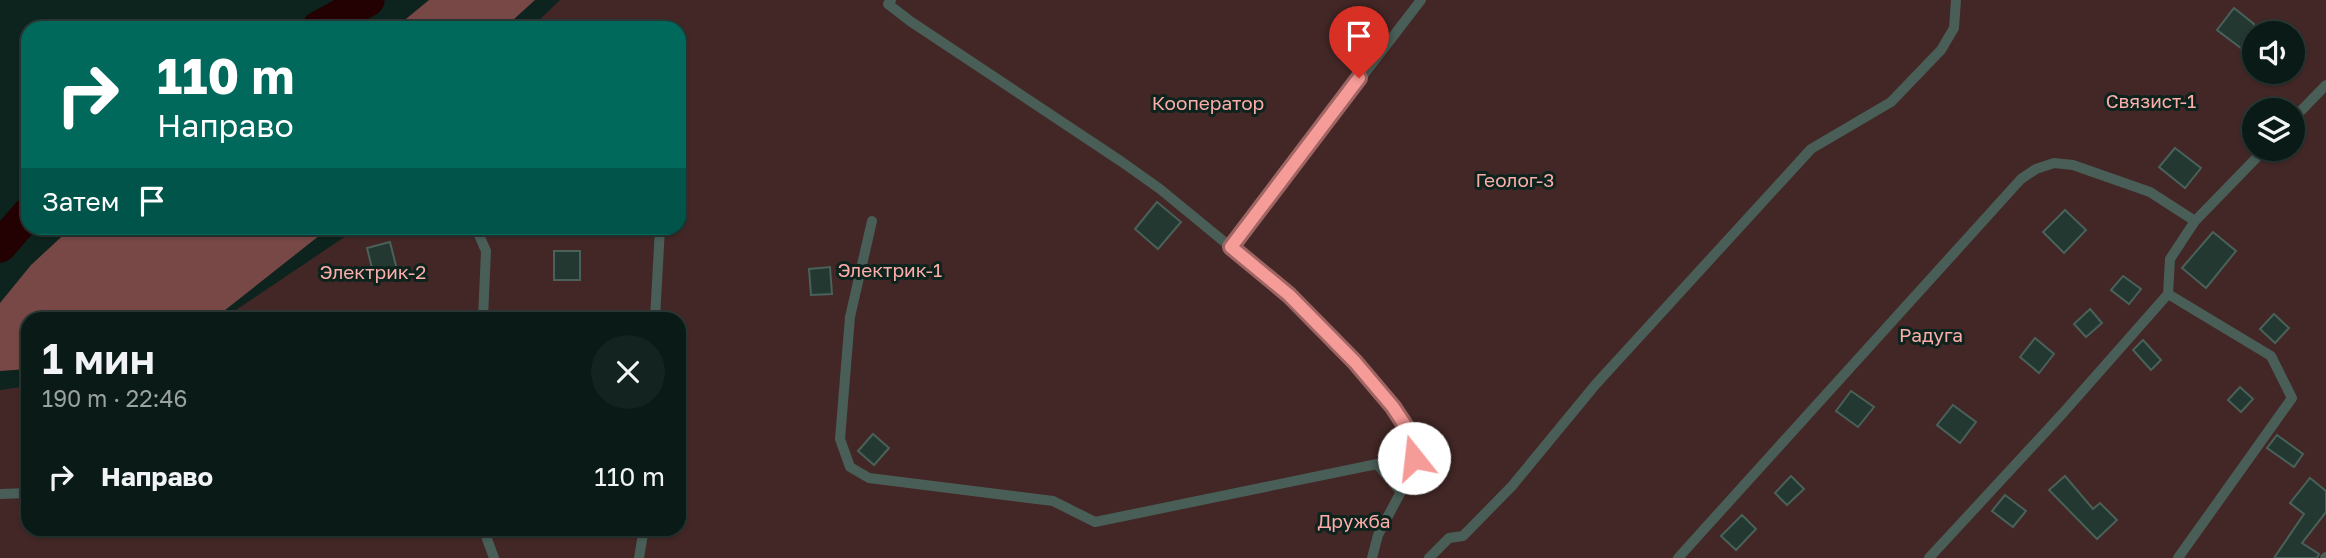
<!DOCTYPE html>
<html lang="ru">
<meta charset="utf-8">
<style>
:root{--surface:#0a1a16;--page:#13231f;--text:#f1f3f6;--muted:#99a1a1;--line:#2a3835}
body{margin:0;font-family:"Golos Text",sans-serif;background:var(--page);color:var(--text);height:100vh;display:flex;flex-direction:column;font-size:26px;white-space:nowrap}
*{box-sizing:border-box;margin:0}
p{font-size:23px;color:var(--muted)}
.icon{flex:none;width:38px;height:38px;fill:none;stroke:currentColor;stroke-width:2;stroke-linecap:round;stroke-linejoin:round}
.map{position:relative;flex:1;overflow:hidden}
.details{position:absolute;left:21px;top:312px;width:665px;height:224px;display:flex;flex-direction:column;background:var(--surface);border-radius:21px;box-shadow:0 2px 5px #0004,0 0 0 2px var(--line)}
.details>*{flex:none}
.banner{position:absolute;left:21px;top:21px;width:665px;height:214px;border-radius:21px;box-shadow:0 2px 5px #0004,0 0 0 2px var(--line);background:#00695c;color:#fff;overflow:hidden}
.tools{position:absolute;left:2242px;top:21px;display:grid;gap:14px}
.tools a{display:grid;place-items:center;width:63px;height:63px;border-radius:50%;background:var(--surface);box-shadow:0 2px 5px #0004,0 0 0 2px var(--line);font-size:35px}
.pin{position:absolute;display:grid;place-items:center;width:60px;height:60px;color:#fff;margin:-72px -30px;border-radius:50% 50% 50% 0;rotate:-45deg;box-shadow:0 0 7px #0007}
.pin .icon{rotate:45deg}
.me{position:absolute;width:77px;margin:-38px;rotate:344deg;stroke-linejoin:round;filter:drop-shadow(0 0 5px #0008)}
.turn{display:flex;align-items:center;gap:24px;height:147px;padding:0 21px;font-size:32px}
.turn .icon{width:91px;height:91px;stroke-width:2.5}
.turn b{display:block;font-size:49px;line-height:60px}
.then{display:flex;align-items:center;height:66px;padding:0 21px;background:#0003;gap:14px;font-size:26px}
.round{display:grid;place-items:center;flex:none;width:74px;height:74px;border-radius:37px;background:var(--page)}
.summary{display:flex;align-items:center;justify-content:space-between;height:119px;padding:0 21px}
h1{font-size:42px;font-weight:600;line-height:52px}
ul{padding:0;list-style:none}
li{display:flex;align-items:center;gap:21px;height:91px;padding:0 21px}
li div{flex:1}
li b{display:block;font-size:26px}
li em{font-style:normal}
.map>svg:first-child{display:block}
.green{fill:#422726;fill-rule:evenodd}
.forest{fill:#774846}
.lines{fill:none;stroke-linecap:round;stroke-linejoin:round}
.river{stroke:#230002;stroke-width:33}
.building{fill:#223831;stroke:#496159;stroke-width:2}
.service{stroke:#485e57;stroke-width:10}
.route-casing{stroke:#9f6563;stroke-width:18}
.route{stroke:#f59b98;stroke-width:12}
.labels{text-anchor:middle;stroke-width:6;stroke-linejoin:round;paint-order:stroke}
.park-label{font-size:19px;fill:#fdada9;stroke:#0d231d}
</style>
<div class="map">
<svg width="2326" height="558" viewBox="0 0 2326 558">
<rect width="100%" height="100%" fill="#0d231d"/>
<path class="green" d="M560 0H2326V558H0V390L28 386V528H679V318H224L358 228H679V28H531ZM2254 33H2292V72H2254ZM2254 110H2292V149H2254Z"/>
<path class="forest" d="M429 0H535L504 28H395Z
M71 228H329L215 318H28V369L0 371V303L31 265Z"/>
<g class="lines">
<path class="river" d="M318 28 368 0
M0 246 28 214"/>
</g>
<path class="building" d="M2234 8 2254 24V58L2217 30Z
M2175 148 2201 168 2185 188 2159 167Z
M1157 202 1181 222 1158 249 1135 229Z
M2065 210 2086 230 2064 253 2043 232Z
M2213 232 2236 251 2206 288 2182 268Z
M390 242 398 274 375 280 367 248Z
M554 251H580V280H554Z
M830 267 832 294 811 295 809 269Z
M2123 276 2141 289 2129 304 2111 290Z
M2090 309 2102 323 2086 337 2074 324Z
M2274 314 2289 328 2275 343 2260 329Z
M2035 338 2054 354 2039 373 2020 357Z
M2143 340 2161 360 2151 370 2133 350Z
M2240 387 2253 399 2241 412 2228 400Z
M1851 391 1874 407 1858 427 1836 411Z
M1953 405 1976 422 1960 443 1937 425Z
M873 434 889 448 874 465 858 451Z
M2277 435 2303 454 2294 467 2267 448Z
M1791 476 1804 489 1787 505 1775 493Z
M2065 476 2093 509 2100 503 2117 520 2097 539 2049 490Z
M2310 478 2326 491V512L2302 543 2319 554 2317 558H2274L2304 514 2290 503Z
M2005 495 2026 511 2013 527 1992 511Z
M1742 515 1756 529 1736 550 1721 536Z"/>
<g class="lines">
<path class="service" d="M891 0 888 4 910 21 1122 162 1160 189 1289 295 1355 362 1393 407 1412 436 1414 458 1405 484 1378 535 1372 558
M2292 120 2326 85
M872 221 850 317 840 439 850 467 869 478 1053 501 1095 522 1377 464 1401 492
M476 228 486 251 483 318
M1231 247 1421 0
M655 318 660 228
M0 494 28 493
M486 528V536L494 558
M639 558 644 528
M1429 558 1449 538 1463 536 1512 486 1596 384 1811 149 1891 102 1941 50 1954 28 1956 0
M1678 558 2021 179 2036 169 2054 163 2073 165 2150 192 2195 221
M1929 558 2063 413 2168 294
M2178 558 2292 398 2271 356 2168 294 2170 259 2195 221 2265 149
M2325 558 2326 557"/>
</g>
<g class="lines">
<g class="route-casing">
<path id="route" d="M1359 78 1231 247 1289 295 1355 362 1393 407 1412 436 1414 458"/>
</g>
<use href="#route" class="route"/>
</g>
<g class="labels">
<g class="park-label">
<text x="2151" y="108">Связист-1</text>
<text x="1208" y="110">Кооператор</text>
<text x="1515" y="187">Геолог-3</text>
<text x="890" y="277">Электрик-1</text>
<text x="373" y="279">Электрик-2</text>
<text x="1931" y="342">Радуга</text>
<text x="1354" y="528">Дружба</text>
</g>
</g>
</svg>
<div class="tools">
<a><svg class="icon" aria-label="sound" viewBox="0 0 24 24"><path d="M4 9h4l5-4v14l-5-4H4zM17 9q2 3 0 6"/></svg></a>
<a><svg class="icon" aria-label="layers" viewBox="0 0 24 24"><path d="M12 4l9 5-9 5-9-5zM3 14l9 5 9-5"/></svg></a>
</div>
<div class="pin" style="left:1359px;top:78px;background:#d93025"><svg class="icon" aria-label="arrive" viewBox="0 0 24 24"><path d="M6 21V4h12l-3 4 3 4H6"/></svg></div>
<svg class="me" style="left:1414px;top:458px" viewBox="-20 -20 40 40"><circle r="19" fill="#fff"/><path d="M0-13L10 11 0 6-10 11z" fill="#f59b98"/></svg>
<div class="banner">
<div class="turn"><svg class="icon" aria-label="right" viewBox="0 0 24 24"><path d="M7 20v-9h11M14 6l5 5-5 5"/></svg><div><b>110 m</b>Направо</div></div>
<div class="then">Затем<svg class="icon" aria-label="arrive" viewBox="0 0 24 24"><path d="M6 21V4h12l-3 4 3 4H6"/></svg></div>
</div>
<section class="details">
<div class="summary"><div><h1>1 мин</h1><p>190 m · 22:46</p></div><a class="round"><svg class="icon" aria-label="close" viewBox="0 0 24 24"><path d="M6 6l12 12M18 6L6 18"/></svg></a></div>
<ul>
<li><svg class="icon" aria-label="right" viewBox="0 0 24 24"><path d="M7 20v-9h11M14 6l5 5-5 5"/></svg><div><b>Направо</b></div><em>110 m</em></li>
</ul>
</section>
</div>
